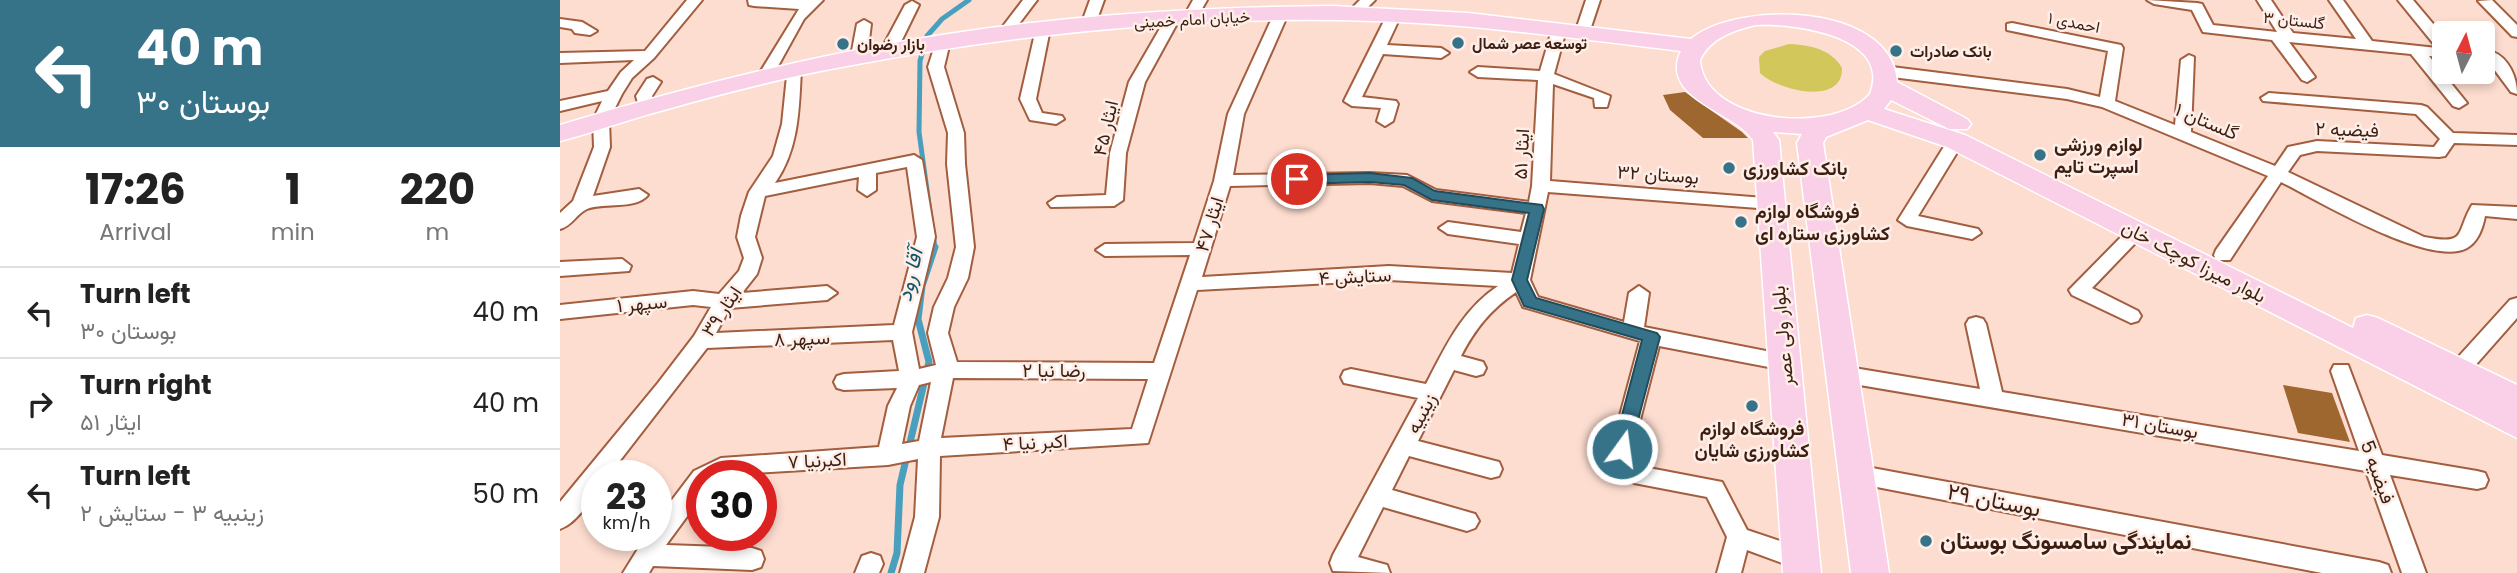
<!DOCTYPE html>
<meta charset="utf-8">
<style>
:root{--surface:#fff;--page:#f2f2f2;--text:#222;--muted:#767676;--line:#e0e0e0}
body{margin:0;font-family:Poppins,Vazirmatn,sans-serif;background:var(--page);color:var(--text);height:100vh;display:flex;flex-direction:column;font-size:26px;white-space:nowrap}
*{box-sizing:border-box;margin:0}
p{font-size:23px;color:var(--muted)}
.icon{flex:none;width:38px;height:38px;fill:none;stroke:currentColor;stroke-width:2;stroke-linecap:round;stroke-linejoin:round}
.map{position:relative;flex:1;overflow:hidden}
.drawer{display:flex;flex-direction:column;background:var(--surface);width:560px}
.drawer>*{flex:none}
.banner{background:#367389;color:#fff;overflow:hidden}
.needle{width:46px;rotate:6deg}
.buttons{position:absolute;left:1872px;top:21px;display:grid;gap:14px}
.buttons a{display:grid;place-items:center;width:63px;height:63px;border-radius:7px;background:var(--surface);box-shadow:0 4px 10px #0003;font-size:35px}
.speed{position:absolute;left:21px;top:460px;display:flex;gap:14px;font-size:35px;font-weight:700;text-align:center}
.speed>*{display:grid;place-content:center;width:91px;height:91px;border-radius:50%;background:var(--surface);box-shadow:0 4px 10px #0003;line-height:1}
.speed small{font-size:18px;font-weight:400}
.speed .limit{border:10px solid #d22;background:#fff;color:#111}
.pin{position:absolute;display:grid;place-items:center;width:60px;height:60px;color:#fff;margin:-30px;border:4px solid #fff;border-radius:50%;box-shadow:0 2px 7px #0007}
.me{position:absolute;width:77px;margin:-38px;rotate:14deg;stroke-linejoin:round;filter:drop-shadow(0 0 5px #0008)}
.turn{display:flex;align-items:center;gap:24px;height:147px;padding:0 21px;font-size:32px}
.turn .icon{width:91px;height:91px;stroke-width:2.5}
.turn b{display:block;font-size:49px;line-height:60px}
.eta{display:flex;justify-content:space-evenly;align-items:center;height:119px;text-align:center}
.eta b{font-size:42px;font-weight:700;line-height:49px}
ul{padding:0;list-style:none}
li{display:flex;align-items:center;gap:21px;height:91px;padding:0 21px;border-top:2px solid var(--line)}
li div{flex:1}
li b{display:block;font-size:26px}
li em{font-style:normal}
main{display:flex;flex:1;min-height:0}
.map>svg:first-child{display:block}
.green{fill:#d1c75a}
.lines{fill:none;stroke-linecap:round;stroke-linejoin:round}
.stream-far1{stroke:#489fbe;stroke-width:5}
.stream{stroke:#489fbe;stroke-width:7}
.building{fill:#9d672f}
.minor-casing{stroke:#a25e3f;stroke-width:4}
.primary-casing{stroke:#fff;stroke-width:3}
.minor{fill:#fff;fill-rule:evenodd}
.primary{fill:#facfe8;fill-rule:evenodd}
.route{fill:#367389;stroke:#234b59;stroke-width:2}
.poi-dot{fill:#367389;stroke:#feeee7;stroke-width:2.5}
.labels{text-anchor:middle;stroke-width:5;stroke-linejoin:round;paint-order:stroke}
.far-street-label{font-size:16px;fill:#3c1f12;stroke:#feeee7}
.far-poi-label{font-size:16px;font-weight:bold;fill:#3c1f12;stroke:#feeee7;text-anchor:start}
.street-label{font-size:19px;fill:#3c1f12;stroke:#feeee7}
.poi-label{font-size:19px;font-weight:bold;fill:#3c1f12;stroke:#feeee7;text-anchor:start}
.water-label{font-size:21px;font-style:italic;fill:#0f576d;stroke:#feeee7}
.near-street-label{font-size:23px;fill:#3c1f12;stroke:#feeee7}
.near-poi-label{font-size:23px;font-weight:bold;fill:#3c1f12;stroke:#feeee7;text-anchor:start}
</style>
<main>
<section class="drawer">
<div class="banner">
<div class="turn"><svg class="icon" aria-label="left" viewBox="0 0 24 24"><path d="M17 20v-9H6M10 6l-5 5 5 5"/></svg><div><b>40 m</b>بوستان ۳۰</div></div>
</div>
<div class="eta">
<div><b>17:26</b><p>Arrival</p></div>
<div><b>1</b><p>min</p></div>
<div><b>220</b><p>m</p></div>
</div>
<ul>
<li><svg class="icon" aria-label="left" viewBox="0 0 24 24"><path d="M17 20v-9H6M10 6l-5 5 5 5"/></svg><div><b>Turn left</b><p>بوستان ۳۰</p></div><em>40 m</em></li>
<li><svg class="icon" aria-label="right" viewBox="0 0 24 24"><path d="M7 20v-9h11M14 6l5 5-5 5"/></svg><div><b>Turn right</b><p>ایثار ۵۱</p></div><em>40 m</em></li>
<li><svg class="icon" aria-label="left" viewBox="0 0 24 24"><path d="M17 20v-9H6M10 6l-5 5 5 5"/></svg><div><b>Turn left</b><p>زینبیه ۳ - ستایش ۲</p></div><em>50 m</em></li>
</ul>
</section>
<div class="map">
<svg width="1957" height="573" viewBox="0 0 1957 573">
<rect width="100%" height="100%" fill="#fdddd0"/>
<path class="green" d="M1229 44C1250 45 1271 49 1282 68 1283 107 1217 90 1200 73L1199 57 1205 51Z"/>
<g class="lines">
<path class="stream-far1" d="M375 248 359 132 360 61 367 36 382 19 409 0"/>
<path class="stream" d="M331 573 337 553 340 485 369 362 358 319 362 286 375 247"/>
</g>
<path class="building" d="M1125 92 1182 132 1188 138H1143L1110 110 1103 95Z
M1723 385 1772 393 1790 442 1738 433Z"/>
<g class="lines">
<g class="minor-casing">
<path id="minor" d="M127 0H142L94 58 72 78 62 94 49 120 50 147 33 196 79 189 88 195C76 210 44 202 27 209 17 213 12 226 0 229V213L13 201 34 147 33 120 42 101 0 111V101L48 91 61 72 74 60 0 63V53L85 51Z
M188 0H263L244 19 212 77H202L199 74 239 9 194 6 189 5Z
M463 0H477L449 37H439L437 34Z
M530 0H544L535 25 528 29 521 25Z
M633 0H647L635 21H625L623 18Z
M800 0H815L799 16H789L787 13Z
M1026 0H1040L1029 33 1022 37 1015 33Z
M1587 0 1637 3 1642 4 1653 25 1717 32 1697 0H1711L1733 33 1796 39 1769 0H1783L1812 41 1877 48 1838 0H1853L1885 38V57L1869 56 1907 103 1899 108 1893 106 1851 54 1729 42 1755 77 1747 82 1742 80 1712 40 1643 32 1632 10 1594 4Z
M1932 0 1957 25V37L1952 36 1918 1Z
M352 1 359 5 337 50 329 55 324 53 321 50 345 5Z
M721 10 728 14 684 114 673 175 810 173 847 175 876 190 969 202 972 186 978 80 918 77 910 72 918 67 980 71 992 30 999 26 1006 30 994 74 1050 96 1047 107H1035L1034 98 993 84 990 181 1217 199 1220 203 1217 207 1211 209 988 192 970 280 978 297 1064 322 1069 293 1079 286 1089 293 1084 327 1231 356 1234 362 1231 368 1224 370 1099 346 1073 447 1089 468 1162 482 1187 530 1250 551 1253 559 1250 567 1241 570 1187 550 1181 573H1157L1167 537 1147 497 1074 483 1051 449 1080 341 963 307 956 292C930 310 915 329 901 356L923 362 926 368 923 374 916 376 894 370 858 441 939 462 942 469 939 476 931 478 849 456 832 490 915 514 919 521 915 528 907 531 823 507 798 557 827 565 830 573 773 571 770 563 773 555 858 398 784 383 781 377 784 371 791 369 866 384C886 346 902 310 938 286L829 280 637 290 588 443 380 456 379 517 364 573H340L355 517 358 459 328 465 142 476V496L106 545 192 548 201 551 204 559 201 567 192 570 93 566 89 573H63L86 536H96V521L134 471 161 458 319 447 328 406 337 388 284 390 277 388 274 382 277 376 284 374 339 371 333 340 147 348 48 476H37C37 495 18 522 0 529V502L98 383 134 336 151 307 133 305 0 319V305L133 291 159 294 179 271 184 258 177 237 181 216 189 192 213 156 222 124 228 66H238L241 69C239 109 239 149 215 183L354 155 362 160 375 237 352 332 359 369 376 365 368 333 374 307 388 278 396 247 387 164 388 133 368 67 376 42 383 38 390 42 384 67 404 133 405 164 414 247 408 278 394 307 388 333 397 362 594 363 630 255 545 256 536 250 545 244 634 243 654 181 668 114 714 14ZM347 167 357 237 334 325 156 333 170 308 267 300 277 293 267 286 182 293 197 274 202 258 195 237 205 196 299 177 298 190 307 196 316 190V173ZM810 183 843 186 872 201 966 213 961 232 888 222 879 228 888 234 959 244 952 273 829 266 642 277 670 186ZM393 378 588 379 572 429 381 438ZM371 382 359 441 342 444 350 406 359 385Z
M834 11 841 15 827 45 881 48 889 53 881 58 823 54 802 97 836 101 838 104 833 121 825 126 817 121 821 108 792 106 784 101 827 15Z
M613 14 620 18 585 82 566 153 563 200 554 206 491 207 488 203 497 197 546 195 550 153 569 82 606 18Z
M0 19 22 22 37 31 30 35 15 33 12 29 0 27Z
M304 20 311 24 307 56 299 61 291 56 297 24Z
M1452 23 1561 45 1563 48 1555 101 1615 125 1621 60 1629 55 1634 57 1631 132 1715 166 1728 147 1757 141 1874 147 1880 139 1856 114 1703 101 1701 98 1709 93 1861 105 1867 107 1893 133 1957 135V145L1894 143 1885 156 1879 157 1757 151 1740 155 1728 172 1864 237C1908 245 1895 234 1912 205L1957 207V219L1925 216C1923 227 1918 242 1907 248 1870 268 1759 201 1721 182L1670 260H1656L1654 255 1656 250 1708 176 1542 107 1507 99 1324 76 1316 71 1324 66 1507 89 1540 97 1548 51 1447 30V24Z
M483 25 490 29 476 99 482 113 502 116 504 119 496 124 470 120 460 99 476 29Z
M1933 52C1949 58 1957 78 1957 94L1951 92 1925 57Z
M93 77 101 82 92 96 94 107 92 110H80L76 96 87 79Z
M1396 136 1404 141 1358 216 1418 229 1421 233 1412 239 1347 226 1338 220 1390 137Z
M1576 226 1585 232 1582 236 1532 288 1578 311 1581 316 1578 321 1571 323 1512 295 1509 290 1570 228Z
M62 259 71 266 69 271 0 276V262Z
M1957 298V318L1905 377H1891L1888 371 1891 365 1950 300Z
M1416 317 1423 319 1426 324 1442 392 1799 451 1771 371 1774 365H1788L1822 455 1917 471 1925 473 1928 480 1925 487 1917 489 1830 475 1866 573H1842L1806 471 1282 382 1275 380 1272 374 1275 368 1282 366 1420 389 1406 324 1409 319Z
M1296 465 1819 562 1828 565 1831 573H1762L1296 483 1288 481 1285 474 1288 467Z
M311 553 320 556 323 564 319 573H295L302 556Z"/>
</g>
<g class="primary-casing">
<path id="primary" d="M772 6 908 13 1131 39C1178 0 1332 3 1337 82L1407 119 1411 124 1407 129H1389L1331 100 1324 109 1405 135 1793 328 1796 318 1807 315 1818 318 1957 385V438L1387 147 1308 120 1266 137 1263 143 1329 573H1291L1237 143 1242 134 1213 132 1219 140 1261 573H1223L1193 140C1176 112 1098 98 1121 51 1019 39 917 24 814 21 637 15 461 33 287 66 225 77 164 93 104 110 69 119 35 132 0 141V125C157 78 318 39 481 22 578 11 675 7 772 6ZM1196 25C1232 23 1333 35 1310 94 1273 136 1144 124 1140 60 1150 38 1174 30 1196 25Z"/>
</g>
<use href="#minor" class="minor"/>
<use href="#primary" class="primary"/>
</g>
<path class="route" d="M810 173 852 178 875 191 982 205 984 209 967 280 976 298 1097 333 1100 337 1069 454H1056L1053 449 1082 340 964 306 952 280 969 213 872 200 844 185 810 182 737 184 729 179 737 175Z"/>
<g class="poi-dot">
<circle cx="898" cy="43" r="7"/>
<circle cx="283" cy="44" r="7"/>
<circle cx="1336" cy="51" r="7"/>
<circle cx="1480" cy="155" r="7"/>
<circle cx="1169" cy="168" r="7"/>
<circle cx="1181" cy="222" r="7"/>
<circle cx="1192" cy="406" r="7"/>
<circle cx="1366" cy="541" r="7"/>
</g>
<g class="labels">
<g class="far-street-label">
<text transform="translate(632 19) rotate(-3)" y="6">خیابان امام خمینی</text>
<text transform="translate(1734 20) rotate(6)" y="6">گلستان ۳</text>
<text transform="translate(1514 22) rotate(11)" y="6">احمدی ۱</text>
</g>
<g class="far-poi-label">
<text x="912" y="49">توسعه عصر شمال</text>
<text x="297" y="50">بازار رضوان</text>
<text x="1350" y="57">بانک صادرات</text>
</g>
<g class="street-label">
<text transform="translate(1647 121) rotate(23)" y="7">گلستان ۱</text>
<text transform="translate(545 128) rotate(-77)" y="7">ایثار ۴۵</text>
<text transform="translate(1787 129) rotate(2)" y="7">فیضیه ۲</text>
<text transform="translate(961 154) rotate(-87)" y="7">ایثار ۵۱</text>
<text transform="translate(1098 174) rotate(4)" y="7">بوستان ۳۲</text>
<text transform="translate(649 224) rotate(-73)" y="7">ایثار ۴۷</text>
<text transform="translate(1634 261) rotate(27)" y="7">بلوار میرزا کوچک خان</text>
<text transform="translate(795 276) rotate(-3)" y="7">ستایش ۴</text>
<text transform="translate(82 303) rotate(-5)" y="7">سپهر ۱</text>
<text transform="translate(161 311) rotate(-56)" y="7">ایثار ۳۹</text>
<text transform="translate(1222 336) rotate(-95)" y="7">بلوار ولی عصر</text>
<text transform="translate(242 338) rotate(-2)" y="7">سپهر ۸</text>
<text x="494" y="377">رضا نیا ۲</text>
<text transform="translate(861 413) rotate(-62)" y="7">زینبیه</text>
<text transform="translate(1600 425) rotate(10)" y="7">بوستان ۳۱</text>
<text transform="translate(475 442) rotate(-3)" y="7">اکبر نیا ۴</text>
<text transform="translate(257 460) rotate(-3)" y="7">اکبرنیا ۷</text>
<text transform="translate(1818 472) rotate(70)" y="7">فیضیه 5</text>
</g>
<g class="poi-label">
<text x="1494" y="151">لوازم ورزشی<tspan x="1494" dy="22">اسپرت تایم</tspan></text>
<text x="1183" y="175">بانک کشاورزی</text>
<text x="1195" y="218">فروشگاه لوازم<tspan x="1195" dy="22">کشاورزی ستاره ای</tspan></text>
<text x="1192" y="435" text-anchor="middle">فروشگاه لوازم<tspan x="1192" dy="22">کشاورزی شایان</tspan></text>
</g>
<g class="water-label">
<text transform="translate(350 275) rotate(-77)" y="7">آقا رود</text>
</g>
<g class="near-street-label">
<text transform="translate(1434 500) rotate(11)" y="8">بوستان ۲۹</text>
</g>
<g class="near-poi-label">
<text x="1380" y="549">نمایندگی سامسونگ بوستان</text>
</g>
</g>
</svg>
<div class="buttons">
<a><svg class="needle" viewBox="-14 -14 28 28"><path d="M0-13l5 13h-10z" fill="#e53935"/><path d="M0 13l5-13h-10z" fill="#767676"/></svg></a>
</div>
<div class="speed"><div>23<small>km/h</small></div><div class="limit">30</div></div>
<div class="pin" style="left:737px;top:179px;background:#d93025"><svg class="icon" aria-label="arrive" viewBox="0 0 24 24"><path d="M6 21V4h12l-3 4 3 4H6"/></svg></div>
<svg class="me" style="left:1062px;top:449px" viewBox="-20 -20 40 40"><circle r="17" fill="#367389" stroke="#fff" stroke-width="3"/><path d="M0-11L8 9 0 5-8 9z" fill="#fff"/></svg>
</div>
</main>
